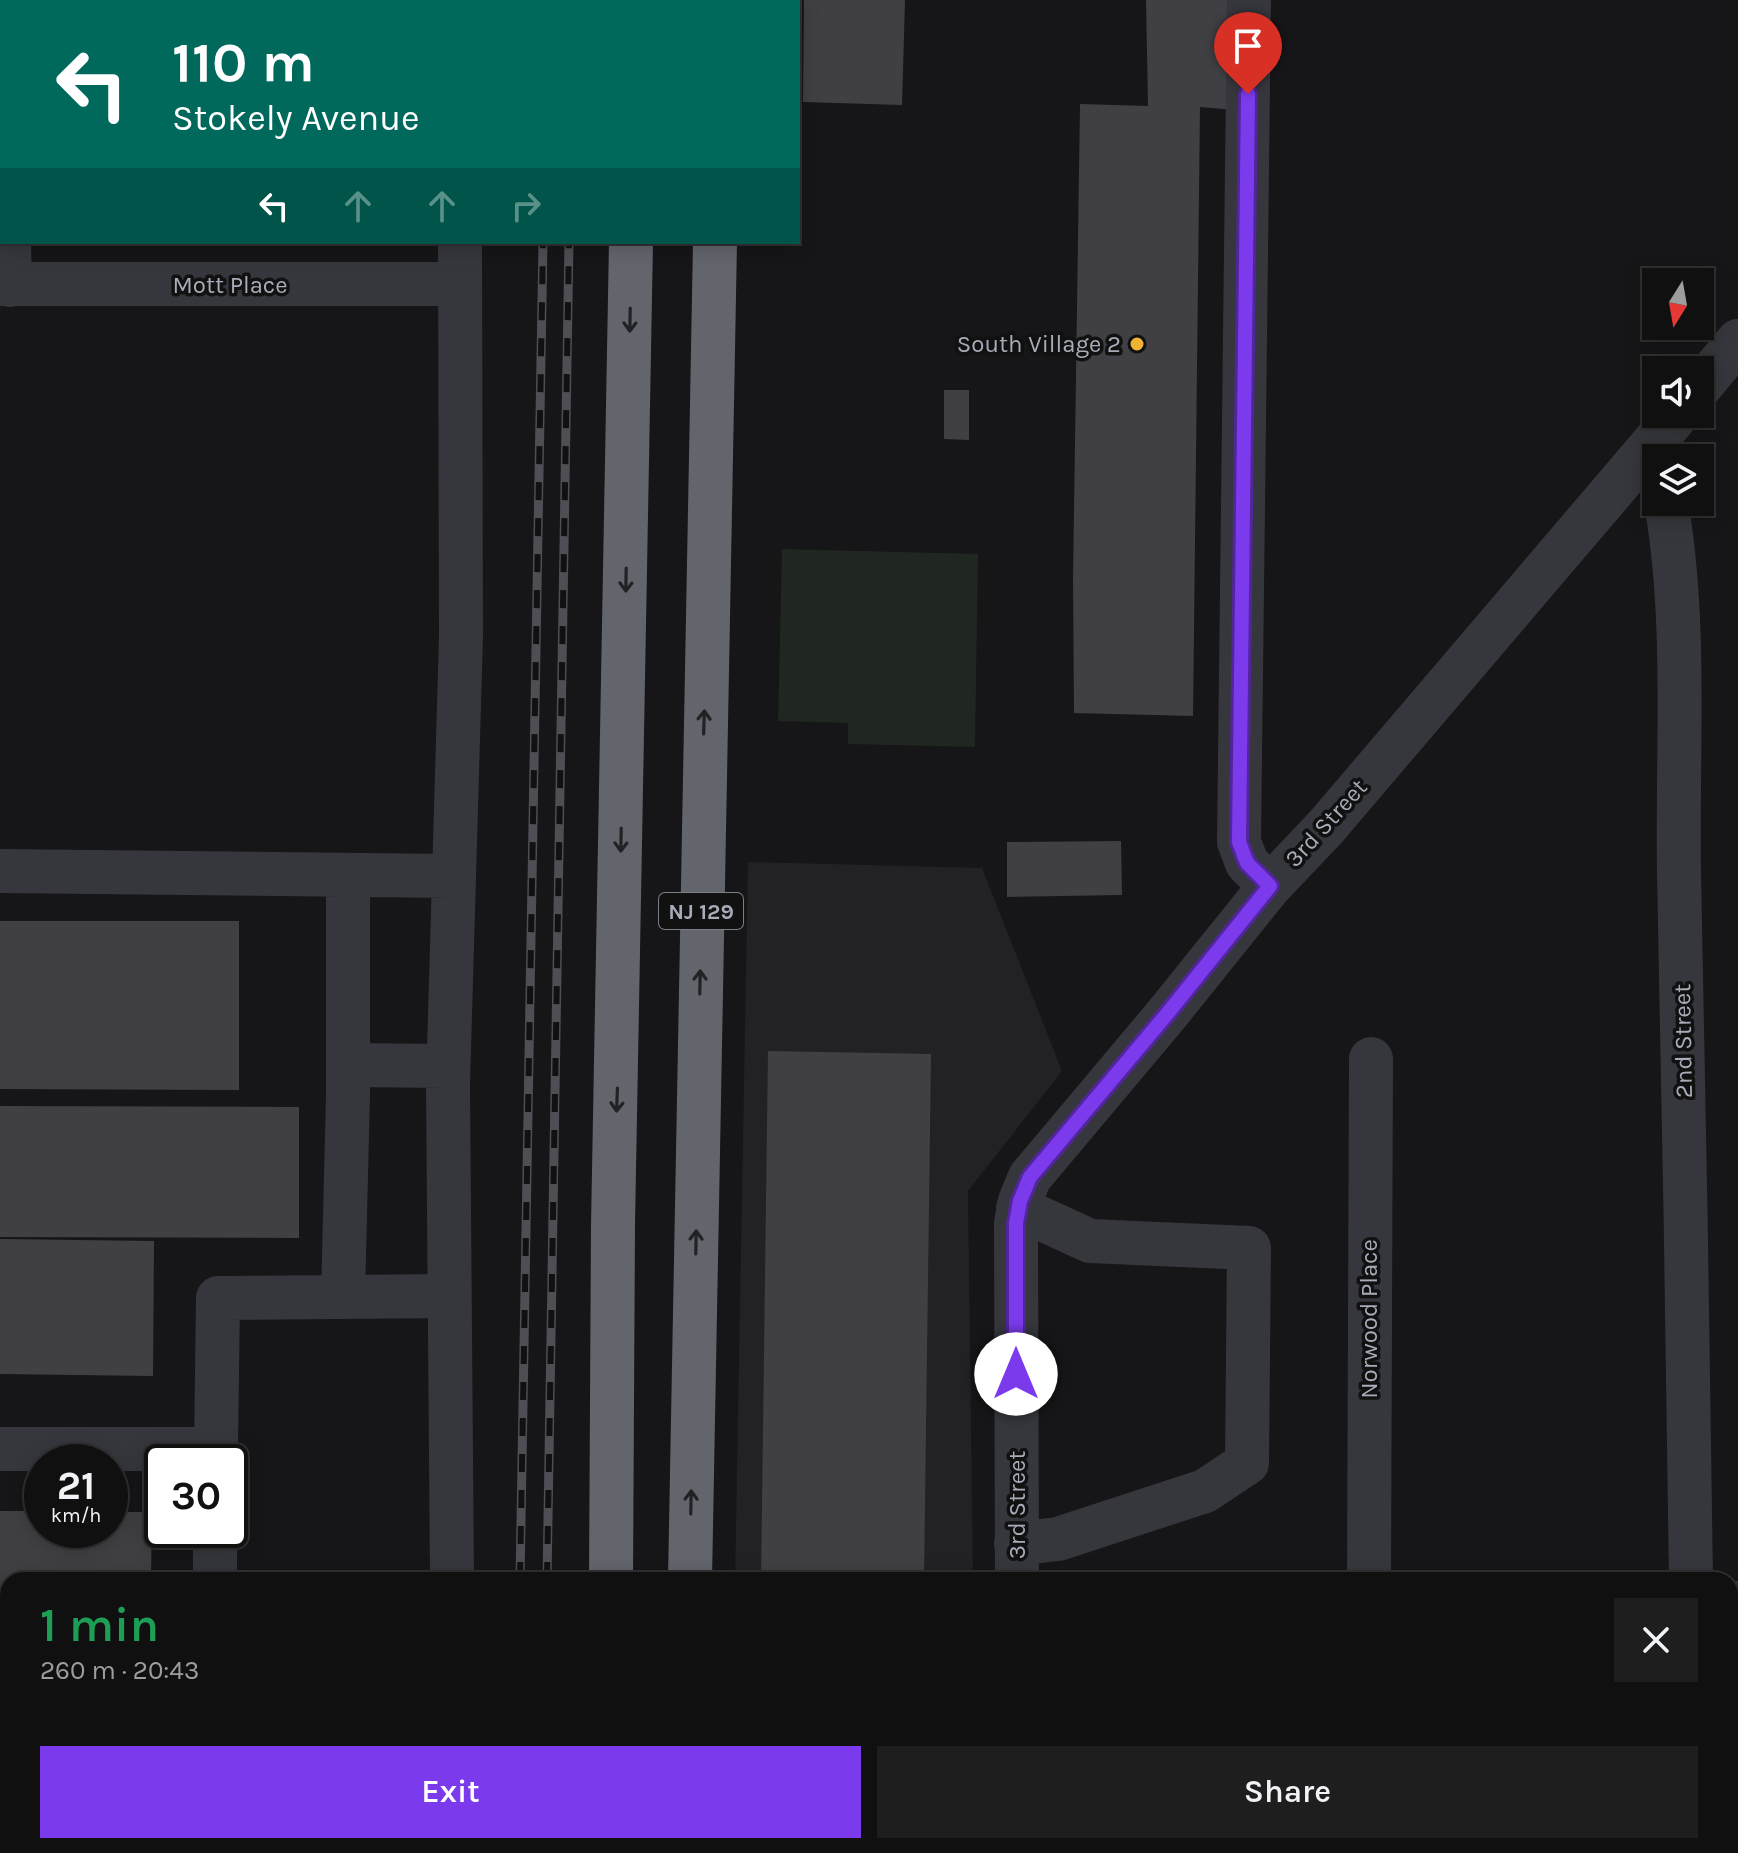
<!DOCTYPE html>
<meta charset="utf-8">
<style>
:root{--surface:#101011;--page:#1e1e1f;--text:#f1f3f6;--muted:#9c9d9f;--line:#303031;--accent:#7c3aed}
body{margin:0;font-family:Karla,sans-serif;background:var(--page);color:var(--text);height:100vh;display:flex;flex-direction:column;font-size:30px;white-space:nowrap}
*{box-sizing:border-box;margin:0}
p{font-size:26px;color:var(--muted)}
.icon{flex:none;width:44px;height:44px;fill:none;stroke:currentColor;stroke-width:2;stroke-linecap:round;stroke-linejoin:round}
.map{position:relative;flex:1;overflow:hidden}
.details{position:absolute;left:0px;top:1572px;width:1738px;height:282px;display:flex;flex-direction:column;background:var(--surface);border-radius:24px 24px 0 0;box-shadow:0 4px 20px #0003,0 0 0 2px var(--line)}
.details>*{flex:none}
.top-card{position:absolute;left:0px;top:0px;width:800px;height:244px;box-shadow:0 4px 20px #0003,0 0 0 2px var(--line);background:#00695c;color:#fff;overflow:hidden}
.needle{width:52px;rotate:191deg}
.buttons{position:absolute;left:1642px;top:268px;display:grid;gap:16px}
.buttons a{display:grid;place-items:center;width:72px;height:72px;border-radius:0px;background:var(--surface);box-shadow:0 4px 20px #0003,0 0 0 2px var(--line);font-size:40px}
.speed{position:absolute;left:24px;top:1444px;display:flex;gap:16px;font-size:40px;font-weight:700;text-align:center}
.speed>*{display:grid;place-content:center;width:104px;height:104px;border-radius:50%;background:var(--surface);box-shadow:0 4px 20px #0003,0 0 0 2px var(--line);line-height:1}
.speed small{font-size:20px;font-weight:400}
.speed .limit{border:4px solid #111;border-radius:12px;background:#fff;color:#111}
.pin{position:absolute;display:grid;place-items:center;width:68px;height:68px;color:#fff;margin:-82px -34px;border-radius:50% 50% 50% 0;rotate:-45deg;box-shadow:0 0 8px #0007}
.pin .icon{rotate:45deg}
.me{position:absolute;width:88px;margin:-44px;rotate:0deg;stroke-linejoin:round;filter:drop-shadow(0 0 6px #0008)}
.turn{display:flex;align-items:center;gap:28px;height:168px;padding:0 40px;font-size:36px}
.turn .icon{width:104px;height:104px;stroke-width:2.5}
.turn b{display:block;font-size:56px;line-height:68px}
.lanes{display:flex;align-items:center;height:76px;padding:0 40px;background:#0003;justify-content:center;gap:40px;direction:ltr}
.lanes .off{opacity:.35}
.round{display:grid;place-items:center;flex:none;width:84px;height:84px;border-radius:0px;background:var(--page)}
.headline{display:flex;align-items:center;justify-content:space-between;height:136px;padding:0 40px}
h1{font-size:48px;font-weight:600;line-height:60px;color:#1e9e55}
.button{display:flex;gap:16px;margin-top:auto;padding:16px 40px}
.button a{flex:1;height:92px;border-radius:0px;background:var(--accent);color:#fff;font-size:32px;font-weight:600;line-height:92px;text-align:center}
.button a+a{background:var(--page);color:var(--text)}
.map>svg:first-child{display:block}
.built{fill:#222124}
.green{fill:#202721}
.building{fill:#404044}
.lines{fill:none;stroke-linecap:round;stroke-linejoin:round}
.minor{stroke:#36373c;stroke-width:44}
.highway{stroke:#63656d;stroke-width:44}
.rail-casing{stroke:#4d4f55;stroke-width:9}
.rail{stroke:#111112;stroke-width:6;stroke-dasharray:18;stroke-linecap:butt}
.oneway{stroke:#212224}
.route-casing{stroke:#51269a;stroke-width:20}
.route{stroke:#7c3aed;stroke-width:14}
.poi-dot{fill:#f2b233;stroke:#111112;stroke-width:3}
.labels{text-anchor:middle;stroke-width:7;stroke-linejoin:round;paint-order:stroke}
.shield{fill:#111112;stroke:#7a7e86;stroke-width:2}
.shield-label{font-size:22px;font-weight:bold;fill:#a7acb8}
.street-label{font-size:24px;fill:#a7acb8;stroke:#111112}
.poi-label{font-size:24px;fill:#a7acb8;stroke:#111112;text-anchor:end}
</style>
<div class="map">
<svg width="1738" height="1853" viewBox="0 0 1738 1853">
<rect width="100%" height="100%" fill="#161517"/>
<path class="built" d="M748 862 982 868 1062 1071 968 1191 973 1580H735Z
M730 1846H977V1853H730Z"/>
<path class="green" d="M782 549 978 554 975 747 848 744V723L778 721Z"/>
<path class="building" d="M804 0H905L902 105 803 102Z
M1146 0H1237L1235 110 1200 107 1193 716 1074 713 1073 578 1080 104 1148 106Z
M944 390H969V440L944 439Z
M1121 841 1122 895 1007 897V842Z
M0 921H239V1090L0 1089Z
M768 1051 931 1054 924 1580H761Z
M0 1106 299 1107V1238L0 1237Z
M0 1239 154 1241 153 1376 0 1374Z
M0 1511H42V1530H110V1512H152L151 1580H8V1617H0Z
M0 1696H8V1802H0Z
M284 1846H389L390 1853H285Z"/>
<g class="lines">
<path class="minor" d="M8 0V2
M1249 0 1239 842 1247 863 1270 886
M465 2V0
M9 242 10 285
M0 284H460
M1700 387 1738 341
M1666 502C1687 623 1677 749 1679 871 1684 1107 1688 1344 1691 1580
M0 871 453 876
M348 1065 448 1066
M343 1297 348 1095V875
M0 1449H216V1462
M216 1449 218 1298 448 1296
M1016 1544 1058 1539 1205 1491 1247 1463 1249 1248 1090 1241 1018 1208
M215 1580V1530
M452 1580 448 1084 461 636 460 242
M1017 1580 1016 1223 1020 1201 1030 1177 1167 1014 1270 886 1326 827 1678 414
M1369 1580 1371 1059
M1730 1603H1738
M0 1675H8
M1730 1832H1738
M453 1846V1853
M1019 1846V1853
M1691 1846V1853"/>
<path class="highway" d="M635 2V0
M717 2V0
M611 1580 613 1225 631 242
M690 1580 715 242
M607 1853V1846
M687 1853V1846"/>
<g class="rail-casing">
<path id="rail" d="M547 2V0
M573 2V0
M520 1580 543 242
M547 1580 569 242
M516 1853 517 1846
M542 1853V1846"/>
</g>
<use href="#rail" class="rail"/>
</g>
<defs><path id="oneway-shaft" d="M-6 0H5M1.5-3L5.5 0L1.5 3" fill="none" stroke-width="1.6" stroke-linecap="round" stroke-linejoin="round" transform="scale(2)"/></defs>
<g class="oneway">
<use href="#oneway-shaft" transform="translate(630 320) rotate(91)"/>
<use href="#oneway-shaft" transform="translate(626 580) rotate(91)"/>
<use href="#oneway-shaft" transform="translate(704 722) rotate(-88)"/>
<use href="#oneway-shaft" transform="translate(621 840) rotate(91)"/>
<use href="#oneway-shaft" transform="translate(700 982) rotate(-89)"/>
<use href="#oneway-shaft" transform="translate(617 1100) rotate(92)"/>
<use href="#oneway-shaft" transform="translate(696 1242) rotate(-89)"/>
<use href="#oneway-shaft" transform="translate(691 1502) rotate(-89)"/>
</g>
<g class="lines">
<g class="route-casing">
<path id="route" d="M1016 1374V1223L1020 1201 1030 1177 1167 1014 1270 886 1247 863 1239 842 1248 94"/>
</g>
<use href="#route" class="route"/>
</g>
<circle class="poi-dot" cx="1137" cy="344" r="8"/>
<g class="labels">
<rect class="shield" x="659" y="893" width="84" height="36" rx="6"/>
<g class="shield-label">
<text x="701" y="919">NJ 129</text>
</g>
<g class="street-label">
<text x="230" y="293">Mott Place</text>
<text transform="translate(1326 823) rotate(-48)" y="8">3rd Street</text>
<text transform="translate(1683 1041) rotate(-91)" y="8">2nd Street</text>
<text transform="translate(1369 1319) rotate(-90)" y="8">Norwood Place</text>
<text transform="translate(1017 1505) rotate(-90)" y="8">3rd Street</text>
</g>
<g class="poi-label">
<text x="1121" y="352">South Village 2</text>
</g>
</g>
</svg>
<div class="buttons">
<a><svg class="needle" viewBox="-14 -14 28 28"><path d="M0-13l5 13h-10z" fill="#e53935"/><path d="M0 13l5-13h-10z" fill="#9c9d9f"/></svg></a>
<a><svg class="icon" aria-label="sound" viewBox="0 0 24 24"><path d="M4 9h4l5-4v14l-5-4H4zM17 9q2 3 0 6"/></svg></a>
<a><svg class="icon" aria-label="layers" viewBox="0 0 24 24"><path d="M12 4l9 5-9 5-9-5zM3 14l9 5 9-5"/></svg></a>
</div>
<div class="speed"><div>21<small>km/h</small></div><div class="limit">30</div></div>
<div class="pin" style="left:1248px;top:94px;background:#d93025"><svg class="icon" aria-label="arrive" viewBox="0 0 24 24"><path d="M6 21V4h12l-3 4 3 4H6"/></svg></div>
<svg class="me" style="left:1016px;top:1374px" viewBox="-20 -20 40 40"><circle r="19" fill="#fff"/><path d="M0-13L10 11 0 6-10 11z" fill="#7c3aed"/></svg>
<div class="top-card">
<div class="turn"><svg class="icon" aria-label="left" viewBox="0 0 24 24"><path d="M17 20v-9H6M10 6l-5 5 5 5"/></svg><div><b>110 m</b>Stokely Avenue</div></div>
<div class="lanes"><svg class="icon" aria-label="left" viewBox="0 0 24 24"><path d="M17 20v-9H6M10 6l-5 5 5 5"/></svg><svg class="icon off" aria-label="ahead" viewBox="0 0 24 24"><path d="M12 20V5M6 11l6-6 6 6"/></svg><svg class="icon off" aria-label="ahead" viewBox="0 0 24 24"><path d="M12 20V5M6 11l6-6 6 6"/></svg><svg class="icon off" aria-label="right" viewBox="0 0 24 24"><path d="M7 20v-9h11M14 6l5 5-5 5"/></svg></div>
</div>
<section class="details">
<div class="headline"><div><h1>1 min</h1><p>260 m · 20:43</p></div><a class="round"><svg class="icon" aria-label="close" viewBox="0 0 24 24"><path d="M6 6l12 12M18 6L6 18"/></svg></a></div>
<div class="button"><a>Exit</a><a>Share</a></div>
</section>
</div>
